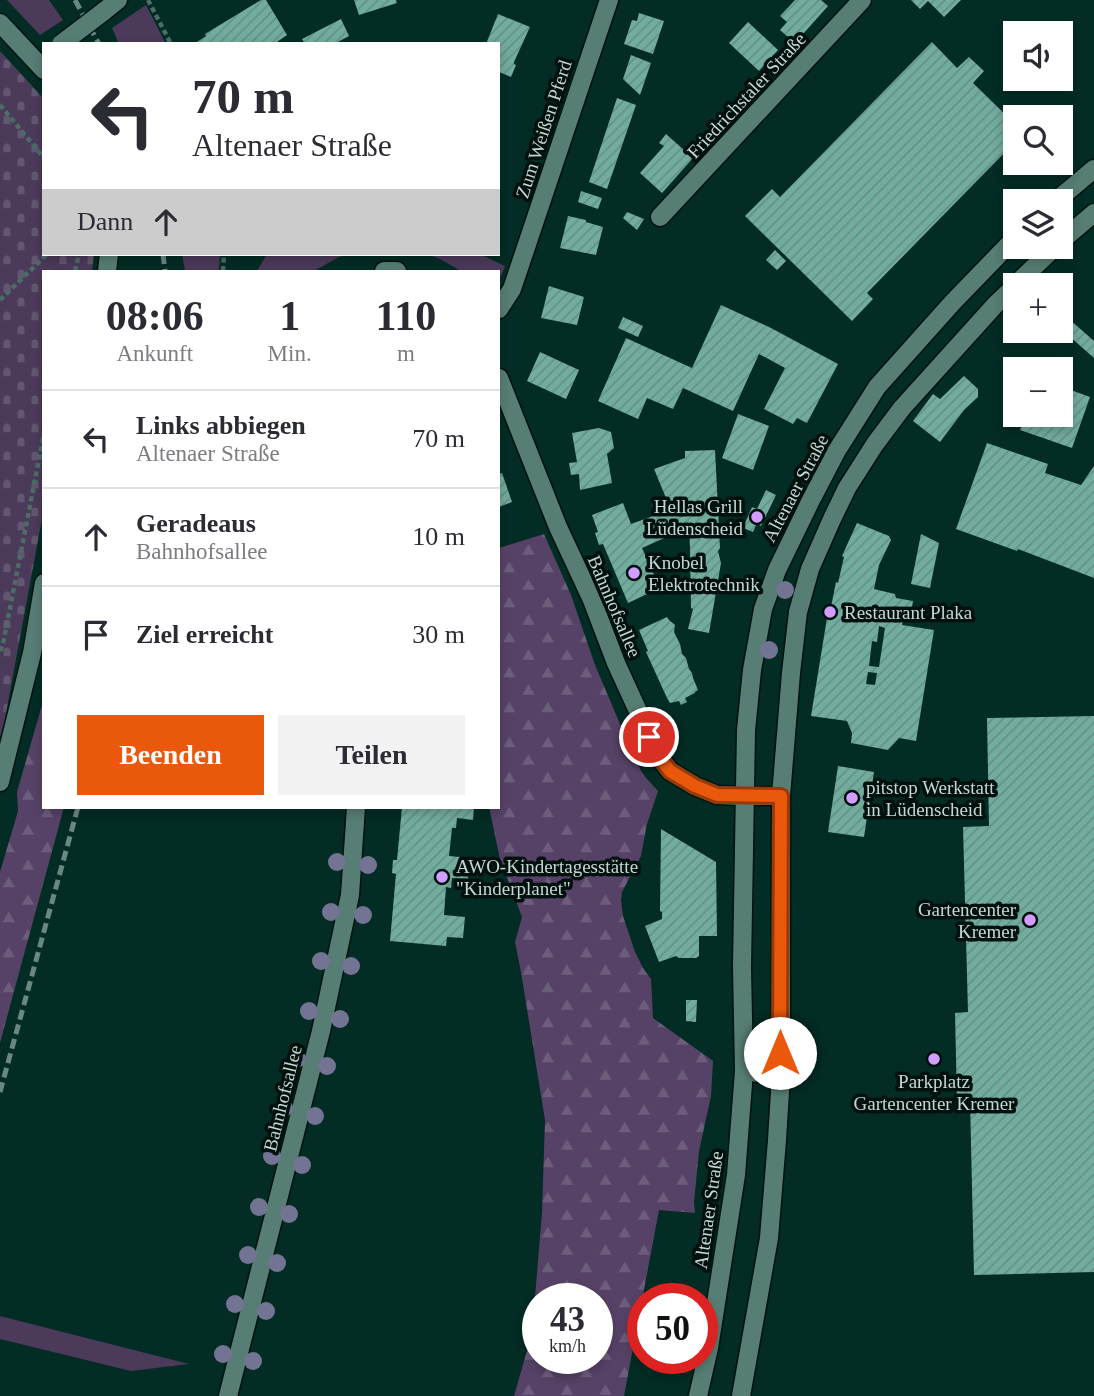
<!DOCTYPE html>
<html lang="de">
<meta charset="utf-8">
<style>
:root{--surface:#fff;--page:#f2f2f3;--text:#2b2b33;--muted:#7c7c81;--line:#e1e1e2;--accent:#ea580c}
body{margin:0;font-family:Georgia,serif;background:var(--page);color:var(--text);height:100vh;display:flex;flex-direction:column;font-size:26px;white-space:nowrap}
*{box-sizing:border-box;margin:0}
p{font-size:23px;color:var(--muted)}
.icon{flex:none;width:38px;height:38px;fill:none;stroke:currentColor;stroke-width:2;stroke-linecap:round;stroke-linejoin:round}
.map{position:relative;flex:1;overflow:hidden}
.sheet{position:absolute;left:42px;top:270px;width:458px;height:539px;display:flex;flex-direction:column;background:var(--surface);border-radius:0px;box-shadow:0 4px 10px #0003}
.sheet>*{flex:none}
.banner{position:absolute;left:42px;top:42px;width:458px;height:214px;border-radius:0px;box-shadow:0 4px 10px #0003;background:#fff;color:var(--text);overflow:hidden}
.buttons{position:absolute;left:1003px;top:21px;display:grid;gap:14px}
.buttons a{display:grid;place-items:center;width:70px;height:70px;border-radius:0px;background:var(--surface);box-shadow:0 4px 10px #0003;font-size:35px}
.speed{position:absolute;left:522px;top:1283px;display:flex;gap:14px;font-size:35px;font-weight:700;text-align:center}
.speed>*{display:grid;place-content:center;width:91px;height:91px;border-radius:50%;background:var(--surface);box-shadow:0 4px 10px #0003;line-height:1}
.speed small{font-size:18px;font-weight:400}
.speed .limit{border:10px solid #d22;background:#fff;color:#111}
.pin{position:absolute;display:grid;place-items:center;width:60px;height:60px;color:#fff;margin:-30px;border:4px solid #fff;border-radius:50%;box-shadow:0 2px 7px #0007}
.me{position:absolute;width:77px;margin:-38px;rotate:0deg;stroke-linejoin:round;filter:drop-shadow(0 0 5px #0008)}
.turn{display:flex;align-items:center;gap:24px;height:147px;padding:0 35px;font-size:32px}
.turn .icon{width:91px;height:91px;stroke-width:2.5}
.turn b{display:block;font-size:49px;line-height:60px}
.then{display:flex;align-items:center;height:66px;padding:0 35px;background:#0003;gap:14px;font-size:26px}
.eta{display:flex;justify-content:space-evenly;align-items:center;height:119px;text-align:center}
.eta b{font-size:42px;font-weight:700;line-height:49px}
.action{display:flex;gap:14px;margin-top:auto;padding:14px 35px}
.action a{flex:1;height:80px;border-radius:0px;background:var(--accent);color:#fff;font-size:28px;font-weight:700;line-height:80px;text-align:center}
.action a+a{background:var(--page);color:var(--text)}
ul{padding:0;list-style:none}
li{display:flex;align-items:center;gap:21px;height:98px;padding:0 35px;border-top:2px solid var(--line)}
li div{flex:1}
li b{display:block;font-size:26px}
li em{font-style:normal}
.map>svg:first-child{display:block}
.grass{fill:#4b3a5a}
.forest{fill:url(#forest-firs);fill-rule:evenodd}
.cemetery{fill:url(#cemetery-stones)}
.building{fill:url(#building-hatch);fill-rule:evenodd}
.lines{fill:none;stroke-linecap:round;stroke-linejoin:round}
.street-casing{stroke:#00130e;stroke-width:21}
.secondary-casing{stroke:#00130e;stroke-width:21}
.path{stroke:#4b6d66;stroke-width:4.5;stroke-dasharray:5 3.5;stroke-linecap:butt}
.street{stroke:#577e74;stroke-width:18}
.secondary{stroke:#577e74;stroke-width:18}
.rail{stroke:#6a8882;stroke-width:5;stroke-dasharray:10 5;stroke-linecap:butt}
.street-bridge-casing{stroke:#00130e;stroke-width:21;stroke-linecap:butt}
.street-bridge{stroke:#577e74;stroke-width:18}
.tree{fill:#737493}
.route-casing{stroke:#983908;stroke-width:18}
.route{stroke:#ea580c;stroke-width:12}
.poi-dot{fill:#d19dfe;stroke:#03110e;stroke-width:2.5}
.labels{text-anchor:middle;stroke-width:7;stroke-linejoin:round;paint-order:stroke}
.street-label{font-size:19px;fill:#c4d8d3;stroke:#03110e}
.poi-label{font-size:19px;fill:#c4d8d3;stroke:#03110e;text-anchor:start}
</style>
<div class="map">
<svg width="1094" height="1396" viewBox="0 0 1094 1396">
<defs>
<pattern id="forest-firs" width="22" height="20" patternUnits="userSpaceOnUse" patternTransform="scale(1.75)"><rect width="22" height="20" fill="#564267"/><path d="M5 1l3.5 6h-7zM16 11l3.5 6h-7z" fill="#6d5d7c"/></pattern>
<pattern id="cemetery-stones" width="16" height="16" patternUnits="userSpaceOnUse" patternTransform="scale(1.75)"><rect width="16" height="16" fill="#4b3a5a"/><path d="M2 7V4a2 2 0 0 1 4 0v3zM10 15v-3a2 2 0 0 1 4 0v3z" fill="#635671"/></pattern>
<pattern id="building-hatch" width="6" height="6" patternUnits="userSpaceOnUse" patternTransform="scale(1.75)"><rect width="6" height="6" fill="#72ac9e"/><path d="M-1 1l2-2M0 6l6-6M5 7l2-2" fill="none" stroke="#649186"/></pattern>
</defs>
<rect width="100%" height="100%" fill="#032c24"/>
<path class="grass" d="M7 0H49L63 20 40 35Z
M146 5 166 44H119L112 28Z
M182 254H220L219 271H185Z
M267 254H350L339 257 314 271H257Z
M427 254H480L505 266 502 274 499 277V271H461L440 259Z
M0 1316 189 1364 131 1371 0 1339Z"/>
<path class="forest" d="M544 534 571 595 595 665 620 724 641 771 647 779 658 791 647 824 641 856 622 892 621 901 623 916 635 952 643 968 651 979 653 1018 713 1061 711 1096 699 1151 694 1202 695 1213 659 1210 624 1396H514L532 1333 542 1213 545 1120 521 972 515 942 522 917 500 859 489 807H499V548ZM537 1298H597V1358H537Z
M44 698V807H64L0 1043V872L18 811 17 792Z"/>
<path class="cemetery" d="M0 51 44 99V254H94L92 271H44V508L4 724 0 737Z"/>
<path class="building" d="M261 0H266L287 35 274 44H257V42L254 44H198L197 42 206 36 205 34Z
M354 0H396L397 3 359 15Z
M795 0H821L828 6 795 43 780 30 787 22 780 16Z
M911 0H961L944 17 928 1 920 9Z
M639 13 664 21 653 54 624 44 632 20 637 21Z
M498 14 530 27 514 62V64L516 65 511 77 499 72V44H486Z
M341 19 349 36 334 44H305L302 39Z
M748 22 778 50 759 71 729 43Z
M932 42 957 68 969 57 984 71 973 83 1015 124V142L867 293 873 299 852 321 745 216 772 189 780 197Z
M631 55 651 63 640 95 623 79Z
M617 98 636 105 607 189 589 182Z
M666 134 693 158 662 193 640 173 664 146 659 143Z
M581 191 602 198 598 209 578 202Z
M627 212 644 219 637 230 623 218Z
M568 216 586 220V222L603 227 596 255 560 248Z
M775 250 786 261 777 270 766 260Z
M549 286 584 297 577 325 541 318Z
M721 305 771 328 838 364 807 423 797 418 793 424 764 409 785 368 759 354 733 411 683 388 673 409 647 398 638 419 598 401 626 338 692 368Z
M1060 311 1094 341V358L1060 328Z
M623 317 643 326 638 337 618 328Z
M540 352 579 370 566 399 527 381Z
M964 376 978 389V397L964 410 940 442 913 421 933 394 940 399Z
M1060 386 1090 397 1072 448 1020 430 1026 415H1060Z
M738 414 769 426 753 470 722 458Z
M599 428 611 432 614 448 607 454 612 483 580 490 579 474 571 475 569 463 577 462 572 433Z
M987 443 1048 464 1045 473 1081 485 1094 466V578L1018 549 1017 551 956 529Z
M715 450 720 548 718 551 721 563 709 633 688 629 693 609 691 608 690 547 689 527 642 548 660 588 628 603 603 544 599 545 595 533 598 532 592 515 623 503 631 524 656 515 652 505 666 498 654 469 685 458V451Z
M502 473 512 502 499 507V474Z
M766 490 776 495 761 526 757 523 753 532 743 528 752 507 757 509Z
M857 523 889 536 891 540 879 565 874 589 895 594 896 598 913 601 911 613 910 615 904 614 902 625 934 630 916 741 899 738 888 750 851 743 852 733 847 721 811 716 827 618H829L830 612 836 582 838 583 844 557 842 556ZM879 626 885 628 879 667 869 666 872 641 877 642ZM868 672 877 673 875 685 866 684Z
M921 534 939 543 930 588 911 584Z
M667 617 669 620 675 625 674 632 680 644 682 654 686 658 689 669 692 673 693 678 698 690 695 692V693L685 698 687 702 681 705 679 701 670 703 667 698 646 652 648 651 639 630Z
M1094 716V1272L974 1275 970 1100 957 1101 955 1013 968 1012 963 827 989 826 987 718Z
M838 766 874 772 864 837 828 832Z
M402 807H474L473 820 457 818 456 828H452L449 856 470 858 468 879 452 878 451 888 446 887 444 915 465 917 463 938 447 937 446 946 390 941 396 874 392 873 393 860H397Z
M661 829 716 862 717 936H699V956L696 958H679L676 956 659 962 645 926 662 919V912L660 911Z
M686 1000H697L696 1022 686 1021Z"/>
<g class="lines">
<g class="street-casing">
<path id="street" d="M103 12 118 0
M0 23 44 70
M660 217 862 0
M107 271 109 254
M384 271H397
M499 309 512 289 609 0
M499 378 558 527 592 600 616 663 659 757 670 771 695 786 717 795 745 796
M0 782 32 653 44 583
M228 1396 321 1031 350 895 356 807"/>
</g>
<g class="secondary-casing">
<path id="secondary" d="M1056 201 1094 169
M1060 242 1094 213
M1015 285 1055 247
M745 796H781
M744 1071 781 1076
M698 1396 709 1348 736 1175 744 1071 742 967 746 730 752 670 763 609 777 570 811 500 836 452 877 387 953 302 1015 238
M741 1396 769 1238 777 1140 781 1076V796L791 673 798 612 810 569 832 519 847 488 875 444 902 408 996 304 1015 286"/>
</g>
<path class="path" d="M148 0 171 44
M0 105 44 158
M75 271 79 254
M223 271 224 254
M0 300 47 254
M1063 387 1069 366
M0 651 3 644 44 434"/>
<use href="#street" class="street"/>
<use href="#secondary" class="secondary"/>
<path class="rail" d="M75 0 99 44
M163 254 165 271
M0 1092 78 807"/>
<g class="street-bridge-casing">
<path id="street-bridge" d="M61 44 103 12"/>
</g>
<use href="#street-bridge" class="street-bridge"/>
</g>
<g class="tree">
<circle cx="785" cy="590" r="9"/>
<circle cx="769" cy="650" r="9"/>
<circle cx="337" cy="862" r="9"/>
<circle cx="368" cy="865" r="9"/>
<circle cx="331" cy="912" r="9"/>
<circle cx="363" cy="915" r="9"/>
<circle cx="321" cy="961" r="9"/>
<circle cx="351" cy="966" r="9"/>
<circle cx="309" cy="1011" r="9"/>
<circle cx="340" cy="1019" r="9"/>
<circle cx="297" cy="1059" r="9"/>
<circle cx="327" cy="1066" r="9"/>
<circle cx="284" cy="1108" r="9"/>
<circle cx="315" cy="1116" r="9"/>
<circle cx="272" cy="1156" r="9"/>
<circle cx="302" cy="1165" r="9"/>
<circle cx="259" cy="1207" r="9"/>
<circle cx="289" cy="1214" r="9"/>
<circle cx="248" cy="1255" r="9"/>
<circle cx="277" cy="1263" r="9"/>
<circle cx="235" cy="1304" r="9"/>
<circle cx="266" cy="1311" r="9"/>
<circle cx="223" cy="1354" r="9"/>
<circle cx="253" cy="1361" r="9"/>
</g>
<g class="lines">
<g class="route-casing">
<path id="route" d="M649 737 659 757 670 771 695 786 717 795 781 796 780 1053"/>
</g>
<use href="#route" class="route"/>
</g>
<g class="poi-dot">
<circle cx="757" cy="517" r="7"/>
<circle cx="634" cy="573" r="7"/>
<circle cx="830" cy="612" r="7"/>
<circle cx="852" cy="798" r="7"/>
<circle cx="442" cy="877" r="7"/>
<circle cx="1030" cy="920" r="7"/>
<circle cx="934" cy="1059" r="7"/>
</g>
<g class="labels">
<g class="street-label">
<text transform="translate(746 95) rotate(-47)" y="7">Friedrichstaler Straße</text>
<text transform="translate(543 129) rotate(-72)" y="7">Zum Weißen Pferd</text>
<text transform="translate(795 488) rotate(-62)" y="7">Altenaer Straße</text>
<text transform="translate(615 606) rotate(67)" y="7">Bahnhofsallee</text>
<text transform="translate(282 1098) rotate(-76)" y="7">Bahnhofsallee</text>
<text transform="translate(708 1210) rotate(-82)" y="7">Altenaer Straße</text>
</g>
<g class="poi-label">
<text x="743" y="513" text-anchor="end">Hellas Grill<tspan x="743" dy="22">Lüdenscheid</tspan></text>
<text x="648" y="569">Knobel<tspan x="648" dy="22">Elektrotechnik</tspan></text>
<text x="844" y="619">Restaurant Plaka</text>
<text x="866" y="794">pitstop Werkstatt<tspan x="866" dy="22">in Lüdenscheid</tspan></text>
<text x="456" y="873">AWO-Kindertagesstätte<tspan x="456" dy="22">"Kinderplanet"</tspan></text>
<text x="1016" y="916" text-anchor="end">Gartencenter<tspan x="1016" dy="22">Kremer</tspan></text>
<text x="934" y="1088" text-anchor="middle">Parkplatz<tspan x="934" dy="22">Gartencenter Kremer</tspan></text>
</g>
</g>
</svg>
<div class="buttons">
<a><svg class="icon" aria-label="sound" viewBox="0 0 24 24"><path d="M4 9h4l5-4v14l-5-4H4zM17 9q2 3 0 6"/></svg></a>
<a><svg class="icon" aria-label="search" viewBox="0 0 24 24"><circle cx="10" cy="10" r="6"/><path d="M15 15l6 6"/></svg></a>
<a><svg class="icon" aria-label="layers" viewBox="0 0 24 24"><path d="M12 4l9 5-9 5-9-5zM3 14l9 5 9-5"/></svg></a>
<a>+</a>
<a>−</a>
</div>
<div class="speed"><div>43<small>km/h</small></div><div class="limit">50</div></div>
<div class="pin" style="left:649px;top:737px;background:#d93025"><svg class="icon" aria-label="arrive" viewBox="0 0 24 24"><path d="M6 21V4h12l-3 4 3 4H6"/></svg></div>
<svg class="me" style="left:780px;top:1053px" viewBox="-20 -20 40 40"><circle r="19" fill="#fff"/><path d="M0-13L10 11 0 6-10 11z" fill="#ea580c"/></svg>
<div class="banner">
<div class="turn"><svg class="icon" aria-label="left" viewBox="0 0 24 24"><path d="M17 20v-9H6M10 6l-5 5 5 5"/></svg><div><b>70 m</b>Altenaer Straße</div></div>
<div class="then">Dann<svg class="icon" aria-label="ahead" viewBox="0 0 24 24"><path d="M12 20V5M6 11l6-6 6 6"/></svg></div>
</div>
<section class="sheet">
<div class="eta">
<div><b>08:06</b><p>Ankunft</p></div>
<div><b>1</b><p>Min.</p></div>
<div><b>110</b><p>m</p></div>
</div>
<ul>
<li><svg class="icon" aria-label="left" viewBox="0 0 24 24"><path d="M17 20v-9H6M10 6l-5 5 5 5"/></svg><div><b>Links abbiegen</b><p>Altenaer Straße</p></div><em>70 m</em></li>
<li><svg class="icon" aria-label="ahead" viewBox="0 0 24 24"><path d="M12 20V5M6 11l6-6 6 6"/></svg><div><b>Geradeaus</b><p>Bahnhofsallee</p></div><em>10 m</em></li>
<li><svg class="icon" aria-label="arrive" viewBox="0 0 24 24"><path d="M6 21V4h12l-3 4 3 4H6"/></svg><div><b>Ziel erreicht</b></div><em>30 m</em></li>
</ul>
<div class="action"><a>Beenden</a><a>Teilen</a></div>
</section>
</div>
